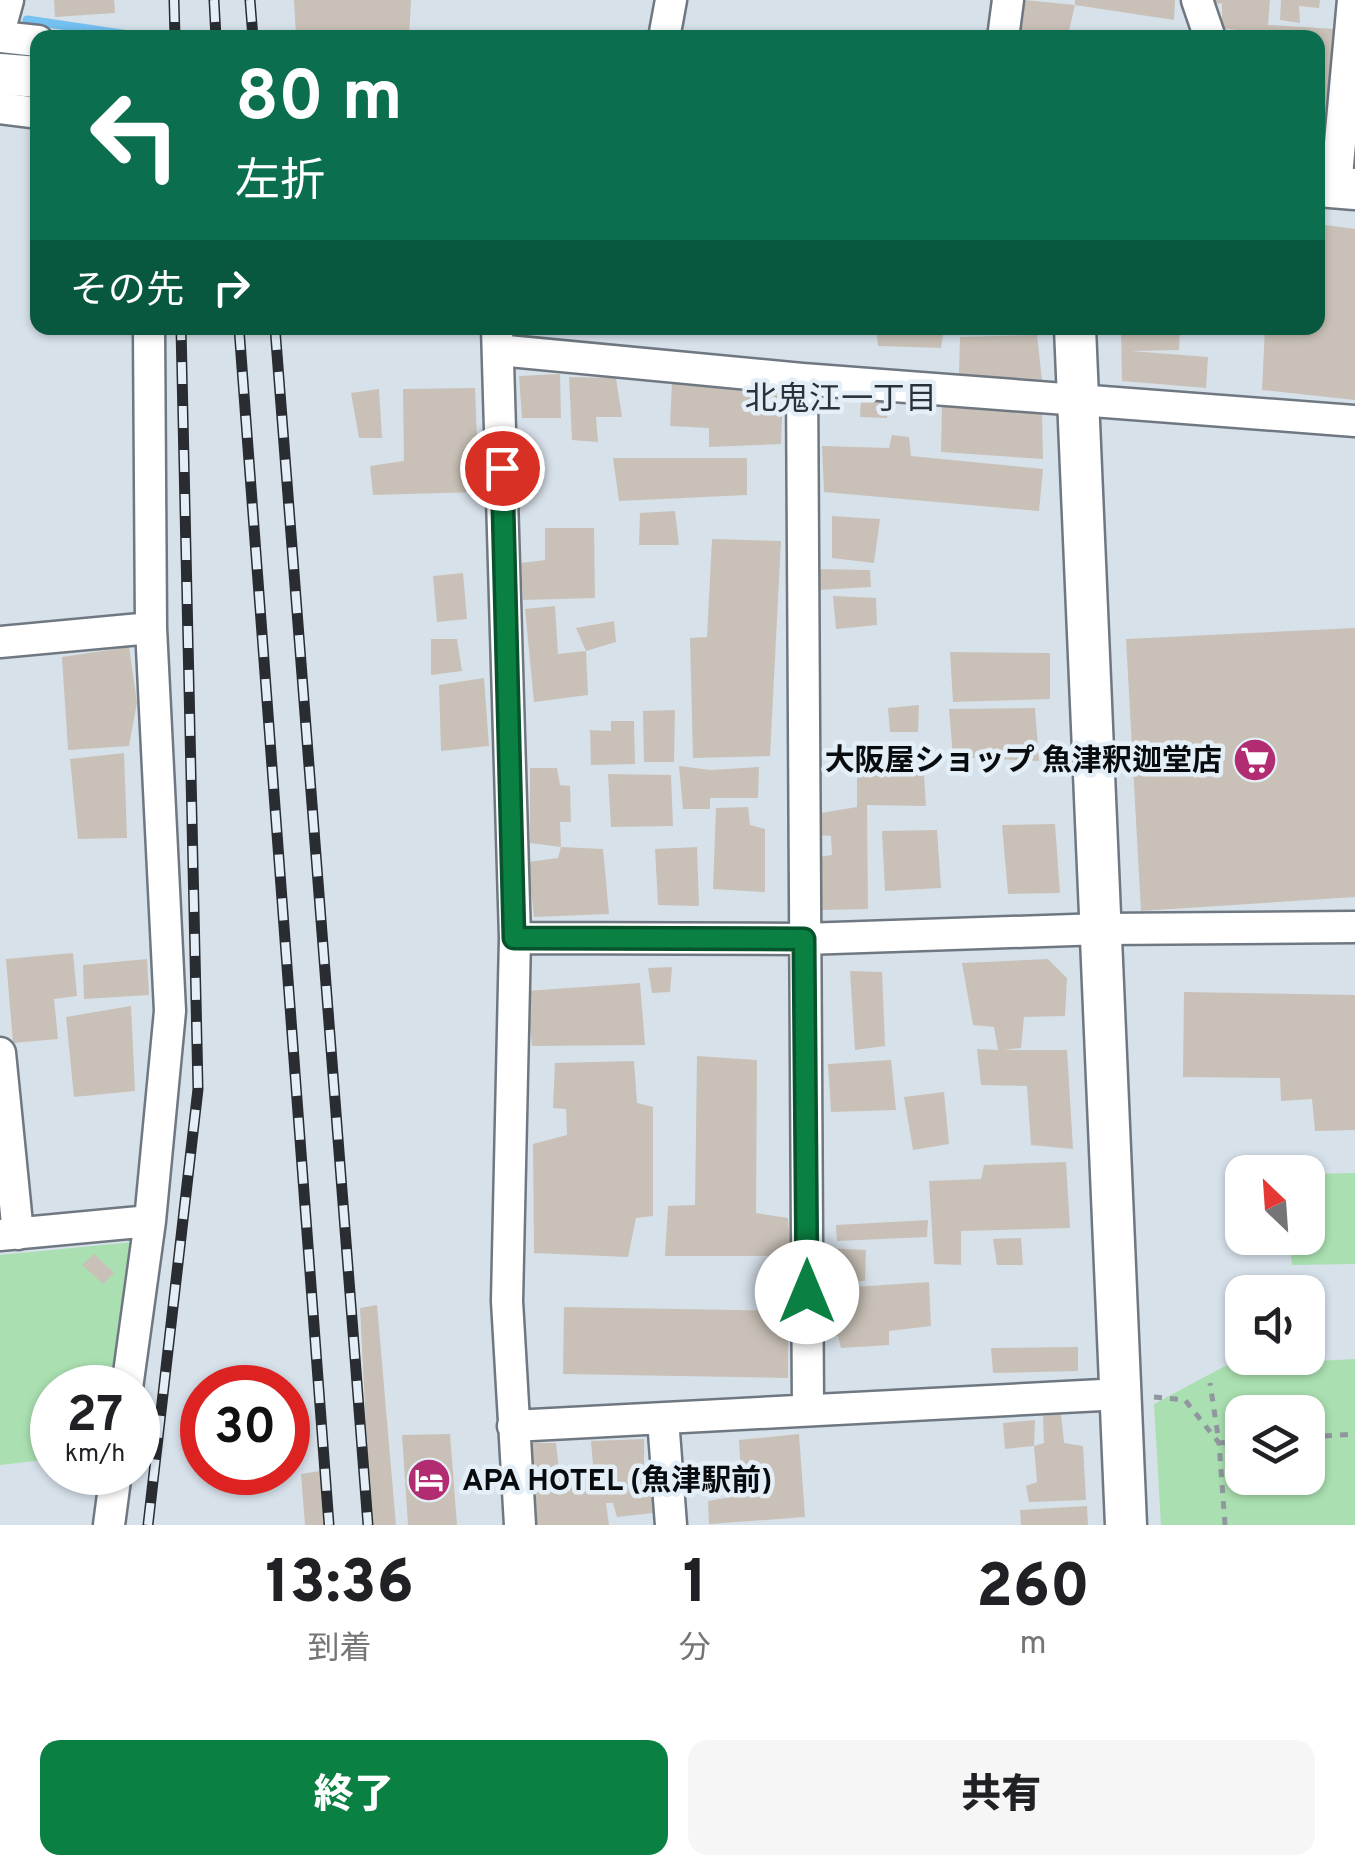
<!DOCTYPE html>
<html lang="ja">
<meta charset="utf-8">
<style>
:root{--surface:#fff;--page:#f6f6f6;--text:#202124;--muted:#757577;--accent:#0b8043}
body{margin:0;font-family:Overpass,"Noto Sans JP",sans-serif;background:var(--page);color:var(--text);height:100vh;display:flex;flex-direction:column;font-size:38px;white-space:nowrap}
*{box-sizing:border-box;margin:0}
p{font-size:32px;color:var(--muted)}
.icon{flex:none;width:55px;height:55px;fill:none;stroke:currentColor;stroke-width:2;stroke-linecap:round;stroke-linejoin:round}
.map{position:relative;height:1525px;overflow:hidden}
.sheet{display:flex;flex-direction:column;background:var(--surface);flex:1}
.sheet>*{flex:none}
.top-card{position:absolute;left:30px;top:30px;width:1295px;height:305px;border-radius:20px;box-shadow:0 2px 8px #0004;background:#0b6e4f;color:#fff;overflow:hidden}
.needle{width:65px;rotate:335deg}
.tools{position:absolute;left:1225px;top:1155px;display:grid;gap:20px}
.tools a{display:grid;place-items:center;width:100px;height:100px;border-radius:20px;background:var(--surface);box-shadow:0 2px 8px #0004;font-size:50px}
.speed{position:absolute;left:30px;top:1365px;display:flex;gap:20px;font-size:50px;font-weight:700;text-align:center}
.speed>*{display:grid;place-content:center;width:130px;height:130px;border-radius:50%;background:var(--surface);box-shadow:0 2px 8px #0004;line-height:1}
.speed small{font-size:25px;font-weight:400}
.speed .limit{border:15px solid #d22;background:#fff;color:#111}
.pin{position:absolute;display:grid;place-items:center;width:85px;height:85px;color:#fff;margin:-42px;border:5px solid #fff;border-radius:50%;box-shadow:0 2px 10px #0007}
.me{position:absolute;width:110px;margin:-55px;rotate:0deg;stroke-linejoin:round;filter:drop-shadow(0 0 8px #0008)}
.turn{display:flex;align-items:center;gap:35px;height:210px;padding:0 40px;font-size:45px}
.turn .icon{width:130px;height:130px;stroke-width:2.5}
.turn b{display:block;font-size:70px;line-height:85px}
.then{display:flex;align-items:center;height:95px;padding:0 40px;background:#0003;gap:20px;font-size:38px}
.eta{display:flex;justify-content:space-evenly;align-items:center;height:170px;text-align:center}
.eta b{font-size:60px;font-weight:800;line-height:70px}
.cta{display:flex;gap:20px;margin-top:auto;padding:20px 40px}
.cta a{flex:1;height:115px;border-radius:20px;background:var(--accent);color:#fff;font-size:40px;font-weight:800;line-height:115px;text-align:center}
.cta a+a{background:var(--page);color:var(--text)}
.map>svg:first-child{display:block}
.green{fill:#aae0b1;fill-rule:evenodd}
.lines{fill:none;stroke-linecap:round;stroke-linejoin:round}
.stream{stroke:#74c1f2;stroke-width:9}
.building{fill:#c9c1b7}
.street-casing{stroke:#6f7880;stroke-width:35}
.secondary-casing{stroke:#6f7880;stroke-width:45}
.path{stroke:#90979e;stroke-width:5;stroke-dasharray:8 8;stroke-linecap:butt}
.street{stroke:#fff;stroke-width:30}
.secondary{stroke:#fff;stroke-width:40}
.rail-casing{stroke:#292d31;stroke-width:11}
.rail{stroke:#e4eef7;stroke-width:8;stroke-dasharray:22;stroke-linecap:butt}
.route-casing{stroke:#07532c;stroke-width:25}
.route{stroke:#0b8043;stroke-width:18}
.labels{text-anchor:middle;stroke-width:9;stroke-linejoin:round;paint-order:stroke}
.poi-label{font-size:30px;font-weight:bold;fill:#090c0f;stroke:#e4eef7;text-anchor:end}
.neighbourhood-label{font-size:32px;fill:#2a3138;stroke:#e4eef7}
</style>
<div class="map">
<svg width="1355" height="1525" viewBox="0 0 1355 1525">
<rect width="100%" height="100%" fill="#d7e1ea"/>
<path class="green" d="M1355 1173V1264L1292 1265 1291 1255 1253 1254V1238H1308V1174Z
M133 1242 112 1387 52 1388V1459L0 1465V1255Z
M1355 1359V1525H1161L1154 1404 1225 1366ZM1242 1412H1308V1478H1242Z"/>
<g class="lines">
<path class="stream" d="M27 20 149 38
M1318 142 1355 145"/>
</g>
<path class="building" d="M54 0H114L115 13 55 17Z
M294 0H411L409 37 296 36Z
M1024 0 1075 5 1068 35 1021 33Z
M1075 0H1175L1174 20 1075 5Z
M1211 0H1270L1268 25 1336 29 1326 127 1318 126V38H1267V34L1222 28V3L1211 5Z
M1281 0H1320L1319 8 1299 6 1300 23 1280 20Z
M1318 224 1355 229V400L1262 390 1265 328H1318Z
M876 328H944L941 348 878 346Z
M1121 328H1180L1179 350 1131 351 1208 357 1206 388 1122 381Z
M1037 335 1042 380 959 374 960 337Z
M560 374 561 418H522L519 376Z
M569 377 616 378 622 417H596L598 442 572 440Z
M672 381 783 396 781 444 709 447V428L670 426Z
M475 388 479 492 373 495 370 466 404 461 403 389Z
M379 389 382 438H359L351 393Z
M861 397 889 401 887 418 860 417Z
M942 404 1042 411 1043 459 941 452Z
M892 435 909 437 911 456 1043 469 1039 511 824 492 822 446 889 448Z
M613 458H747V495L619 501Z
M675 511 679 545H639L640 513Z
M832 516 880 519 874 563 832 558Z
M545 528H594L595 598 523 600 521 563 545 560Z
M712 539 781 541 770 756 693 758 690 638 707 637Z
M815 569 870 570 871 587 818 590Z
M463 573 467 619 437 622 433 576Z
M833 596 876 598 877 625 836 629Z
M555 606 558 654 586 651 588 695 534 702 525 609Z
M614 621 616 642 586 651 576 628Z
M1355 628V897L1141 911 1126 639Z
M431 639H457L462 671 431 675Z
M129 647 137 702 129 746 68 750 62 657Z
M950 652 1050 653V699L953 702Z
M484 678 489 746 441 751 439 685Z
M919 705 918 732H890L888 708Z
M1035 708 1039 761 953 757 949 709Z
M675 710 674 762H644L643 711Z
M611 721H634L635 764 591 765 590 730 611 731Z
M124 753 127 838 78 839 70 759Z
M857 758 923 759 926 806 867 805 868 909 822 910 818 857 832 855 831 836 817 835 815 814 857 807Z
M679 766 711 770 759 767 758 798H710V809H683Z
M530 768H557L560 785 570 786 571 822H560L561 847 530 843Z
M608 774 671 775 673 826 611 827Z
M748 807 750 825 765 829V892L713 889 716 808Z
M1055 824 1060 893 1008 894 1002 825Z
M937 830 941 888 885 891 882 831Z
M561 847 603 849 609 914 534 917 528 862 558 858Z
M697 847 699 906 658 905 655 849Z
M73 953 77 996 54 999 58 1039 13 1043 6 959Z
M147 959 149 995 84 999 83 965Z
M1048 959 1067 978 1065 1016 1024 1017 1021 1048 1004 1050H1067L1073 1149 1031 1145 1027 1086 981 1085 977 1049 998 1050 994 1027 973 1025 962 963Z
M672 967 670 992 652 993 648 968Z
M850 971 882 972 885 1046 855 1050Z
M640 983 645 1045 532 1046 526 991Z
M1184 992 1355 995V1130L1315 1131 1312 1099 1281 1101 1280 1078 1183 1077Z
M131 1006 135 1091 74 1097 66 1017Z
M697 1056 757 1060 756 1213 788 1218 791 1256H665L668 1206 695 1205Z
M891 1060 896 1110 831 1112 828 1064Z
M634 1061 637 1103 653 1107V1216L636 1218 628 1257 534 1253 533 1144 567 1135 566 1109 553 1108 555 1063Z
M944 1092 949 1144 913 1150 904 1097Z
M1066 1162 1070 1228 961 1231V1265L934 1264 929 1181 981 1179 984 1165Z
M928 1220 927 1237 837 1241 836 1225Z
M1021 1238 1023 1265H997L993 1239Z
M821 1248 866 1250 865 1281H825Z
M94 1254 114 1273 103 1284 82 1265Z
M929 1282 931 1326 889 1331V1345L841 1348 838 1336 827 1337 823 1289Z
M377 1305 396 1525H371L360 1308Z
M564 1307 788 1311V1378L563 1374Z
M1078 1347V1371L993 1373 991 1348Z
M1061 1413 1064 1443 1083 1446 1086 1500 1029 1502 1026 1486 1037 1482 1034 1446 1044 1443 1043 1416Z
M1035 1420 1034 1446 1005 1449 1003 1423Z
M450 1434 457 1525H408L402 1435Z
M799 1434 805 1517 709 1524 708 1501 742 1495 739 1440Z
M644 1439V1474H650L653 1513 617 1517 613 1503H606L609 1525H534L527 1443H556L560 1480 594 1477 591 1441Z
M732 1463 737 1489 704 1492 699 1465Z
M320 1471 324 1525H305L301 1474Z
M1087 1506 1088 1525H1021L1020 1510Z"/>
<g class="lines">
<g class="street-casing">
<path id="street" d="M1197 0 1210 38
M0 29 8 0
M0 37 38 41
M664 38 671 0
M1003 38 1008 0
M0 108 38 113
M1336 187 1353 0
M497 328 515 938 507 1301 520 1525
M498 350 802 379 1355 421
M802 379 808 1410
M0 642 151 628
M515 938 804 939 1102 929 1355 927
M0 1053 18 1234
M0 1235 150 1221
M127 1388 150 1221 170 1011 151 628 149 328
M663 1419 671 1525
M513 1426 1121 1394
M109 1525 116 1472"/>
</g>
<g class="secondary-casing">
<path id="secondary" d="M0 74 38 77
M1318 186 1355 189
M1075 328 1126 1525"/>
</g>
<path class="path" d="M1154 1397 1185 1400 1219 1443 1210 1383
M1308 1437 1355 1434
M1225 1525 1219 1443 1242 1441"/>
<use href="#street" class="street"/>
<use href="#secondary" class="secondary"/>
<g class="rail-casing">
<path id="rail" d="M174 0 175 38
M214 0 216 38
M250 0 253 38
M239 328 329 1525
M275 328 368 1525
M148 1525 198 1089 181 328"/>
</g>
<use href="#rail" class="rail"/>
</g>
<g class="lines">
<g class="route-casing">
<path id="route" d="M502 468 514 938 804 939 807 1292"/>
</g>
<use href="#route" class="route"/>
</g>
<defs>
<g id="supermarket-disc" transform="scale(2.25)"><circle r="9.5" fill="#b12c71" stroke="#e4eef7"/><path d="M-6-5.5h2.5l.6 2H6L4.5 2H-2.5L-4.4-4H-6ZM-1.5 3.2a1.3 1.3 0 1 0 .1 0ZM3 3.2a1.3 1.3 0 1 0 .1 0Z" fill="#fff"/></g>
<g id="hotel-disc" transform="scale(2.25)"><circle r="9.5" fill="#b12c71" stroke="#e4eef7"/><path d="M-6-4.5h1.5V1H6V5H4.5V3h-9V5H-6ZM-4 0a1.8 1.8 0 1 1 3.6 0ZM.5 0V-2.5h3Q6-2.5 6 0Z" fill="#fff"/></g>
</defs>
<g fill-rule="evenodd">
<use href="#supermarket-disc" x="1255" y="760"/>
<use href="#hotel-disc" x="429" y="1480"/>
</g>
<g class="labels">
<g class="poi-label">
<text x="1222" y="770">大阪屋ショップ 魚津釈迦堂店</text>
<text x="462" y="1490" text-anchor="start">APA HOTEL (魚津駅前)</text>
</g>
<g class="neighbourhood-label">
<text x="841" y="409">北鬼江一丁目</text>
</g>
</g>
</svg>
<div class="tools">
<a><svg class="needle" viewBox="-14 -14 28 28"><path d="M0-13l5 13h-10z" fill="#e53935"/><path d="M0 13l5-13h-10z" fill="#757577"/></svg></a>
<a><svg class="icon" aria-label="sound" viewBox="0 0 24 24"><path d="M4 9h4l5-4v14l-5-4H4zM17 9q2 3 0 6"/></svg></a>
<a><svg class="icon" aria-label="layers" viewBox="0 0 24 24"><path d="M12 4l9 5-9 5-9-5zM3 14l9 5 9-5"/></svg></a>
</div>
<div class="speed"><div>27<small>km/h</small></div><div class="limit">30</div></div>
<div class="pin" style="left:502px;top:468px;background:#d93025"><svg class="icon" aria-label="arrive" viewBox="0 0 24 24"><path d="M6 21V4h12l-3 4 3 4H6"/></svg></div>
<svg class="me" style="left:807px;top:1292px" viewBox="-20 -20 40 40"><circle r="19" fill="#fff"/><path d="M0-13L10 11 0 6-10 11z" fill="#0b8043"/></svg>
<div class="top-card">
<div class="turn"><svg class="icon" aria-label="left" viewBox="0 0 24 24"><path d="M17 20v-9H6M10 6l-5 5 5 5"/></svg><div><b>80 m</b>左折</div></div>
<div class="then">その先<svg class="icon" aria-label="right" viewBox="0 0 24 24"><path d="M7 20v-9h11M14 6l5 5-5 5"/></svg></div>
</div>
</div>
<section class="sheet">
<div class="eta">
<div><b>13:36</b><p>到着</p></div>
<div><b>1</b><p>分</p></div>
<div><b>260</b><p>m</p></div>
</div>
<div class="cta"><a>終了</a><a>共有</a></div>
</section>
